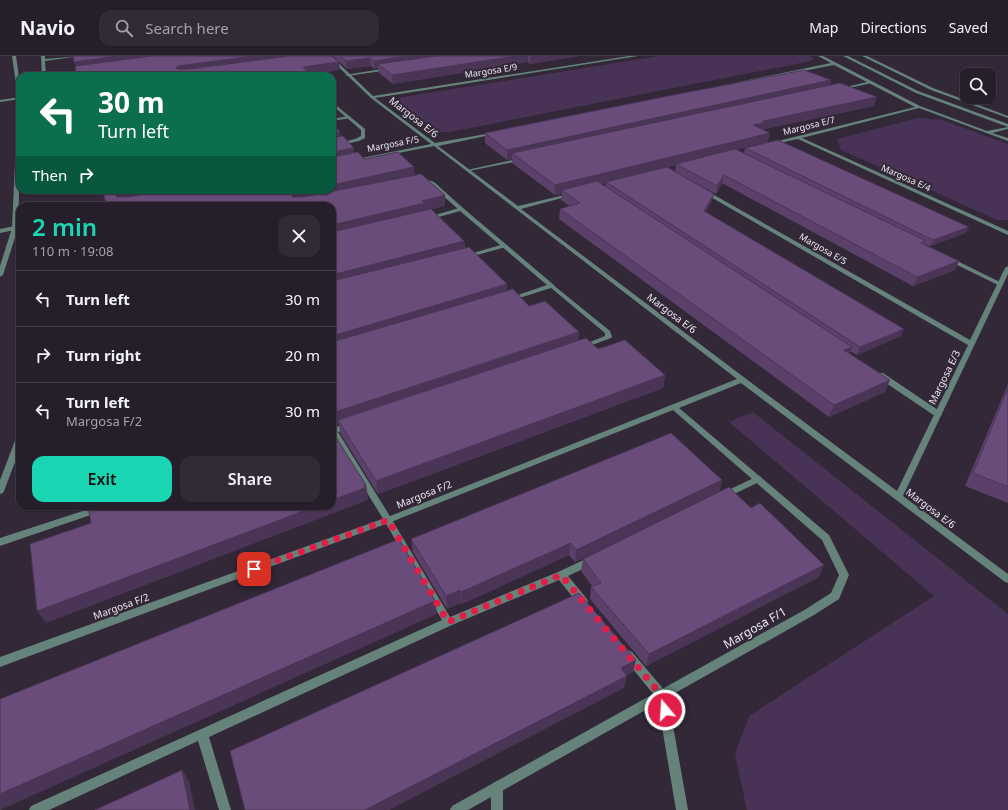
<!DOCTYPE html>
<meta charset="utf-8">
<style>
:root{--surface:#261e2a;--page:#322b36;--text:#f1f3f6;--muted:#a4a2a8;--line:#423c47;--accent:#1ad5b2}
body{margin:0;font-family:"Noto Sans",sans-serif;background:var(--page);color:var(--text);height:100vh;display:flex;flex-direction:column;font-size:15px;white-space:nowrap}
*{box-sizing:border-box;margin:0}
p{font-size:13px;color:var(--muted)}
.icon{flex:none;width:22px;height:22px;fill:none;stroke:currentColor;stroke-width:2;stroke-linecap:round;stroke-linejoin:round}
.map{position:relative;flex:1;overflow:hidden}
.drawer{position:absolute;left:16px;top:146px;width:320px;height:308px;display:flex;flex-direction:column;background:var(--surface);border-radius:12px;box-shadow:0 1px 3px #0004,0 0 0 1px var(--line)}
.drawer>*{flex:none}
.guide{position:absolute;left:16px;top:16px;width:320px;height:122px;border-radius:12px;box-shadow:0 1px 3px #0004,0 0 0 1px var(--line);background:#0b6e4f;color:#fff;overflow:hidden}
.controls{position:absolute;left:960px;top:12px;display:grid;gap:8px}
.controls a{display:grid;place-items:center;width:36px;height:36px;border-radius:8px;background:var(--surface);box-shadow:0 1px 3px #0004,0 0 0 1px var(--line);font-size:20px}
.pin{position:absolute;display:grid;place-items:center;width:34px;height:34px;color:#fff;margin:-17px;border-radius:8px;box-shadow:0 2px 6px #0006}
.me{position:absolute;width:44px;margin:-22px;rotate:342deg;stroke-linejoin:round;filter:drop-shadow(0 0 3px #0008)}
.turn{display:flex;align-items:center;gap:14px;height:84px;padding:0 16px;font-size:18px}
.turn .icon{width:52px;height:52px;stroke-width:2.5}
.turn b{display:block;font-size:28px;line-height:34px}
.then{display:flex;align-items:center;height:38px;padding:0 16px;background:#0003;gap:8px;font-size:15px}
.round{display:grid;place-items:center;flex:none;width:42px;height:42px;border-radius:12px;background:var(--page)}
.overview{display:flex;align-items:center;justify-content:space-between;height:68px;padding:0 16px}
h1{font-size:24px;font-weight:600;line-height:30px;color:var(--accent)}
.action{display:flex;gap:8px;margin-top:auto;padding:8px 16px}
.action a{flex:1;height:46px;border-radius:12px;background:var(--accent);color:#111;font-size:16px;font-weight:600;line-height:46px;text-align:center}
.action a+a{background:var(--page);color:var(--text)}
ul{padding:0;list-style:none}
li{display:flex;align-items:center;gap:12px;height:56px;padding:0 16px;border-top:1px solid var(--line)}
li div{flex:1}
li b{display:block;font-size:15px}
li em{font-style:normal}
header{display:flex;align-items:center;gap:24px;box-sizing:border-box;height:56px;padding:0 20px;background:var(--surface);border-bottom:1px solid var(--line)}
header strong{font-size:19px}
nav{display:flex;gap:22px;margin-inline-start:auto;font-size:14px}
.search{width:280px;height:36px;background:var(--page);display:flex;align-items:center;gap:10px;box-sizing:border-box;padding:0 14px;border-radius:12px;color:var(--muted);font-size:15px}
.map>svg:first-child{display:block}
.green{fill:#483255}
.lines{fill:none;stroke-linecap:round;stroke-linejoin:round}
.service{fill:#65837a;fill-rule:evenodd}
.minor{fill:#65837a;fill-rule:evenodd}
.tertiary{fill:#65837a;fill-rule:evenodd}
.wall{fill:#5b416a;fill-rule:evenodd}
.shaded-wall{fill:#4a3556}
.building{fill:#6a4c7b;stroke:#4a3556}
.route{stroke:#e11d48;stroke-width:7;stroke-dasharray:0 12.6}
.labels{text-anchor:middle;stroke-width:4;stroke-linejoin:round;paint-order:stroke}
.far-street-label{font-size:9px;fill:#ede7f1;stroke:#322838}
.street-label{font-size:10px;fill:#ede7f1;stroke:#322838}
.near-street-label{font-size:12px;fill:#ede7f1;stroke:#322838}
</style>
<header>
<strong>Navio</strong>
<div class="search"><svg class="icon" aria-label="search" viewBox="0 0 24 24"><circle cx="10" cy="10" r="6"/><path d="M15 15l6 6"/></svg>Search here</div>
<nav><a>Map</a><a>Directions</a><a>Saved</a></nav>
</header>
<div class="map">
<svg width="1008" height="754" viewBox="0 0 1008 754">
<rect width="100%" height="100%" fill="#322838"/>
<path class="green" d="M660 0H809L814 2 811 5 450 76H435L396 44 403 41Z
M918 62 942 64 1008 88V164H997L841 94 837 83Z
M753 356 1008 558V754H747L735 698 749 660 934 540 729 366Z"/>
<g class="lines">
<path class="service" d="M388 12 389 14 347 20 345 19Z
M88 13 87 15 52 20H42Z
M871 25 872 27 840 34 838 33Z
M349 60 351 61V62L332 65V63Z
M522 102H524V104L469 115 467 114Z
M422 122 434 126 463 152V154H459L430 128 420 125 419 124Z
M504 188 506 189V191L466 202 463 200Z
M949 201 1002 227 1003 228 1002 229H998L947 204 946 203Z
M552 228 610 275 612 281 611 282 584 292H580L579 291 580 290 605 280V277L550 231V229Z
M877 317H883L941 356 942 358 941 360H935L877 321 876 319Z
M349 367 352 368 353 370 352 372 338 376 391 462 450 561 558 516 592 500 595 501 597 504 595 507 568 520 587 543 588 546 587 549 583 550 579 549 559 524 452 569 209 681 231 754H219L198 685 49 754H29L31 750 442 564 385 466 332 380V370L335 371Z
M758 420 761 421 762 423 761 425 728 441H722L721 439 722 437Z
M98 450H112L111 452 0 490V482Z
M628 594 632 596 666 636 668 640 666 644 662 645 658 644 624 602 623 599 624 596Z
M497 725 501 727 503 731V754H491V731L493 727Z"/>
<path class="minor" d="M41 0H45V3L80 0 45 5 46 20H42Z
M327 0H331L373 40 629 0H638L375 42 435 87 497 76V78H495L438 90 518 150 573 137V139L521 153 745 322 897 435 968 289 702 136 707 135 970 284 1005 212 1008 210V218L903 440 1008 518V527L1005 526 741 327 679 352 829 479 849 519 839 543 814 559 668 641 688 754H676L658 647 468 754H450L452 750 806 553 831 537 839 519 822 484 673 354 391 466 0 611V601L385 462 737 323 434 90 332 110V108L431 88 371 42Z
M818 0H823L920 50 987 75 1008 71V73L992 77 1008 82V85L919 52 802 82 1008 175V179L798 83 770 89V87L915 51 834 9 736 28 734 27 831 7Z
M20 41V43L0 46V44Z
M332 46 365 73V82L359 85 332 91V89L355 83 361 80V74L332 49Z
M459 152H463L554 229V231L513 244H509V242L547 229 460 155 428 164 425 162Z
M20 169V173L0 177V173Z
M20 379V393L4 435 3 437 0 438V424L16 382Z"/>
<path class="tertiary" d="M12 0H16L20 28V104L18 172 3 219 0 221V210L12 172 18 42Z
M843 0H848L918 35 1008 68V71L916 37Z
M862 0H867L933 32 1008 60V62L931 34Z"/>
</g>
<path class="wall" d="M333 0H579L530 8 528 6 393 28 379 17 378 12 374 13 371 10 347 13Z
M831 24 830 30 874 50 764 73 737 94 744 97 745 92 966 177 930 190 925 188 955 214 913 230 722 127 716 138 675 116 676 109 667 111 714 138 712 144 706 156 901 280 857 299 850 295 849 297 885 336 829 361 559 163 560 153 569 150 561 144 562 138 555 139 512 107V103L507 104 485 87V77ZM606 127 605 131 601 128Z
M340 76V81L354 97 364 103 415 119 445 139V150L431 153 464 185 465 192 507 228V235L529 250 579 276 578 284 598 293 665 319 663 332 378 438 340 377 339 368 335 369H332V134Z
M1008 328V447L965 430Z
M722 424 719 437 819 521 646 610 590 543 591 531 592 530 581 515 583 503 643 473 575 506 569 499 462 548 461 547 447 553 413 496 411 483Z"/>
<path class="shaded-wall" d="M118 0H182L77 14 74 6Z
M254 0H289L180 19 176 12 178 10Z
M406 0H461L378 8V12L374 13V5Z
M516 0H528V6L393 28 392 19Z
M530 0H579L530 8Z
M370 2 371 10 347 13 346 5Z
M339 6 340 14 304 20 303 11Z
M831 24 829 33 512 97V103L507 104V94Z
M877 41 874 50 764 73 763 75 753 69 763 65Z
M340 76 341 85 332 88V78Z
M770 77 768 86 678 109 676 108V109L566 137 562 134V138L555 139V129Z
M354 92 355 102 332 106V96Z
M414 111 415 122 294 150 292 141 293 138 311 134H332V129Z
M724 119 722 127 716 138 717 130Z
M131 134H190L124 147 116 139 120 136Z
M714 138 712 144 702 162 704 155Z
M445 139V150L425 155 332 180V169L422 145Z
M969 171 966 177 930 190 933 184Z
M464 185 465 196 332 230V219Z
M959 205 955 214 913 230 917 221Z
M507 228V239L332 292V280Z
M904 273 901 280 857 299 860 291Z
M579 276 578 288 338 364 339 368 335 369 333 357Z
M852 291 847 303 844 294Z
M665 319 663 332 378 438 376 425Z
M890 324 885 336 829 361 834 349Z
M722 424 719 437 575 506 576 494Z
M366 429 368 441 367 442 368 444 46 567 37 555 317 450H332V444Z
M571 487 569 499 462 548 461 536Z
M824 509 819 521 646 610 649 598Z
M460 534 461 547 447 553 446 540Z
M435 545 437 558 0 754V738Z
M636 604 633 616 618 624 621 612Z
M627 620 624 632 389 754H365Z
M182 714 189 725 195 754H190Z"/>
<path class="building" d="M73 0H118L74 6Z
M152 0H254L178 10 176 12 178 13H189L282 1 287 0H332L339 6 303 11 312 20H77L75 10Z
M341 0H406L374 5 370 2 346 5Z
M436 0H516L392 19 378 8Z
M804 14 831 24 507 94 485 77 668 40Z
M840 27 877 41 763 65 766 66 753 69 770 77 555 129 512 97Z
M332 67 340 76 332 78Z
M343 80 354 92 332 96V82Z
M778 84 969 171 933 184 745 92Z
M735 93 926 185 921 187 959 205 917 221 724 119 717 130 676 108Z
M358 96 364 103 398 96 414 111 332 129V101Z
M667 111 714 138 704 155 904 273 860 291 606 126Z
M421 118 445 139 422 145 425 147 332 169V150H107L102 134H131L120 136 116 139 117 141H129L163 134H311L293 138 292 141H303Z
M597 125 852 291 844 294 890 324 834 349 560 153 580 147 562 134Z
M431 153 464 185 332 219V176Z
M469 191 507 228 332 280V225Z
M513 233 529 250 545 245 579 276 332 357V286Z
M586 282 598 293 625 284 665 319 376 425 338 364Z
M1008 332V431L973 417Z
M332 375 366 429 364 430 365 432 332 444Z
M671 377 722 424 576 494 571 487 461 536 460 534 446 540 411 483Z
M729 431 751 452 760 447 824 509 649 598 591 531 601 527 583 503Z
M88 450H317L37 555 30 488 91 467Z
M399 483 435 545 0 738V643Z
M579 537 636 604 621 612 627 620 365 754H245L230 695Z
M182 714 190 754H95Z"/>
<g class="lines">
<path class="route" d="M254 513 388 464 448 566 561 519 662 640 665 654"/>
</g>
<g class="labels">
<g class="far-street-label">
<text transform="translate(491 15) rotate(-9)" y="3">Margosa E/9</text>
<text transform="translate(809 70) rotate(-14)" y="3">Margosa E/7</text>
<text transform="translate(393 88) rotate(-11)" y="3">Margosa F/5</text>
<text transform="translate(906 122) rotate(24)" y="3">Margosa E/4</text>
<text transform="translate(823 193) rotate(30)" y="3">Margosa E/5</text>
</g>
<g class="street-label">
<text transform="translate(414 61) rotate(38)" y="4">Margosa E/6</text>
<text transform="translate(672 257) rotate(37)" y="4">Margosa E/6</text>
<text transform="translate(944 321) rotate(-64)" y="4">Margosa E/3</text>
<text transform="translate(424 438) rotate(-22)" y="4">Margosa F/2</text>
<text transform="translate(931 452) rotate(37)" y="4">Margosa E/6</text>
<text transform="translate(121 550) rotate(-20)" y="4">Margosa F/2</text>
</g>
<g class="near-street-label">
<text transform="translate(755 572) rotate(-30)" y="4">Margosa F/1</text>
</g>
</g>
</svg>
<div class="controls">
<a><svg class="icon" aria-label="search" viewBox="0 0 24 24"><circle cx="10" cy="10" r="6"/><path d="M15 15l6 6"/></svg></a>
</div>
<div class="pin" style="left:254px;top:513px;background:#d93025"><svg class="icon" aria-label="arrive" viewBox="0 0 24 24"><path d="M6 21V4h12l-3 4 3 4H6"/></svg></div>
<svg class="me" style="left:665px;top:654px" viewBox="-20 -20 40 40"><circle r="17" fill="#e11d48" stroke="#fff" stroke-width="3"/><path d="M0-11L8 9 0 5-8 9z" fill="#fff"/></svg>
<div class="guide">
<div class="turn"><svg class="icon" aria-label="left" viewBox="0 0 24 24"><path d="M17 20v-9H6M10 6l-5 5 5 5"/></svg><div><b>30 m</b>Turn left</div></div>
<div class="then">Then<svg class="icon" aria-label="right" viewBox="0 0 24 24"><path d="M7 20v-9h11M14 6l5 5-5 5"/></svg></div>
</div>
<section class="drawer">
<div class="overview"><div><h1>2 min</h1><p>110 m · 19:08</p></div><a class="round"><svg class="icon" aria-label="close" viewBox="0 0 24 24"><path d="M6 6l12 12M18 6L6 18"/></svg></a></div>
<ul>
<li><svg class="icon" aria-label="left" viewBox="0 0 24 24"><path d="M17 20v-9H6M10 6l-5 5 5 5"/></svg><div><b>Turn left</b></div><em>30 m</em></li>
<li><svg class="icon" aria-label="right" viewBox="0 0 24 24"><path d="M7 20v-9h11M14 6l5 5-5 5"/></svg><div><b>Turn right</b></div><em>20 m</em></li>
<li><svg class="icon" aria-label="left" viewBox="0 0 24 24"><path d="M17 20v-9H6M10 6l-5 5 5 5"/></svg><div><b>Turn left</b><p>Margosa F/2</p></div><em>30 m</em></li>
</ul>
<div class="action"><a>Exit</a><a>Share</a></div>
</section>
</div>
